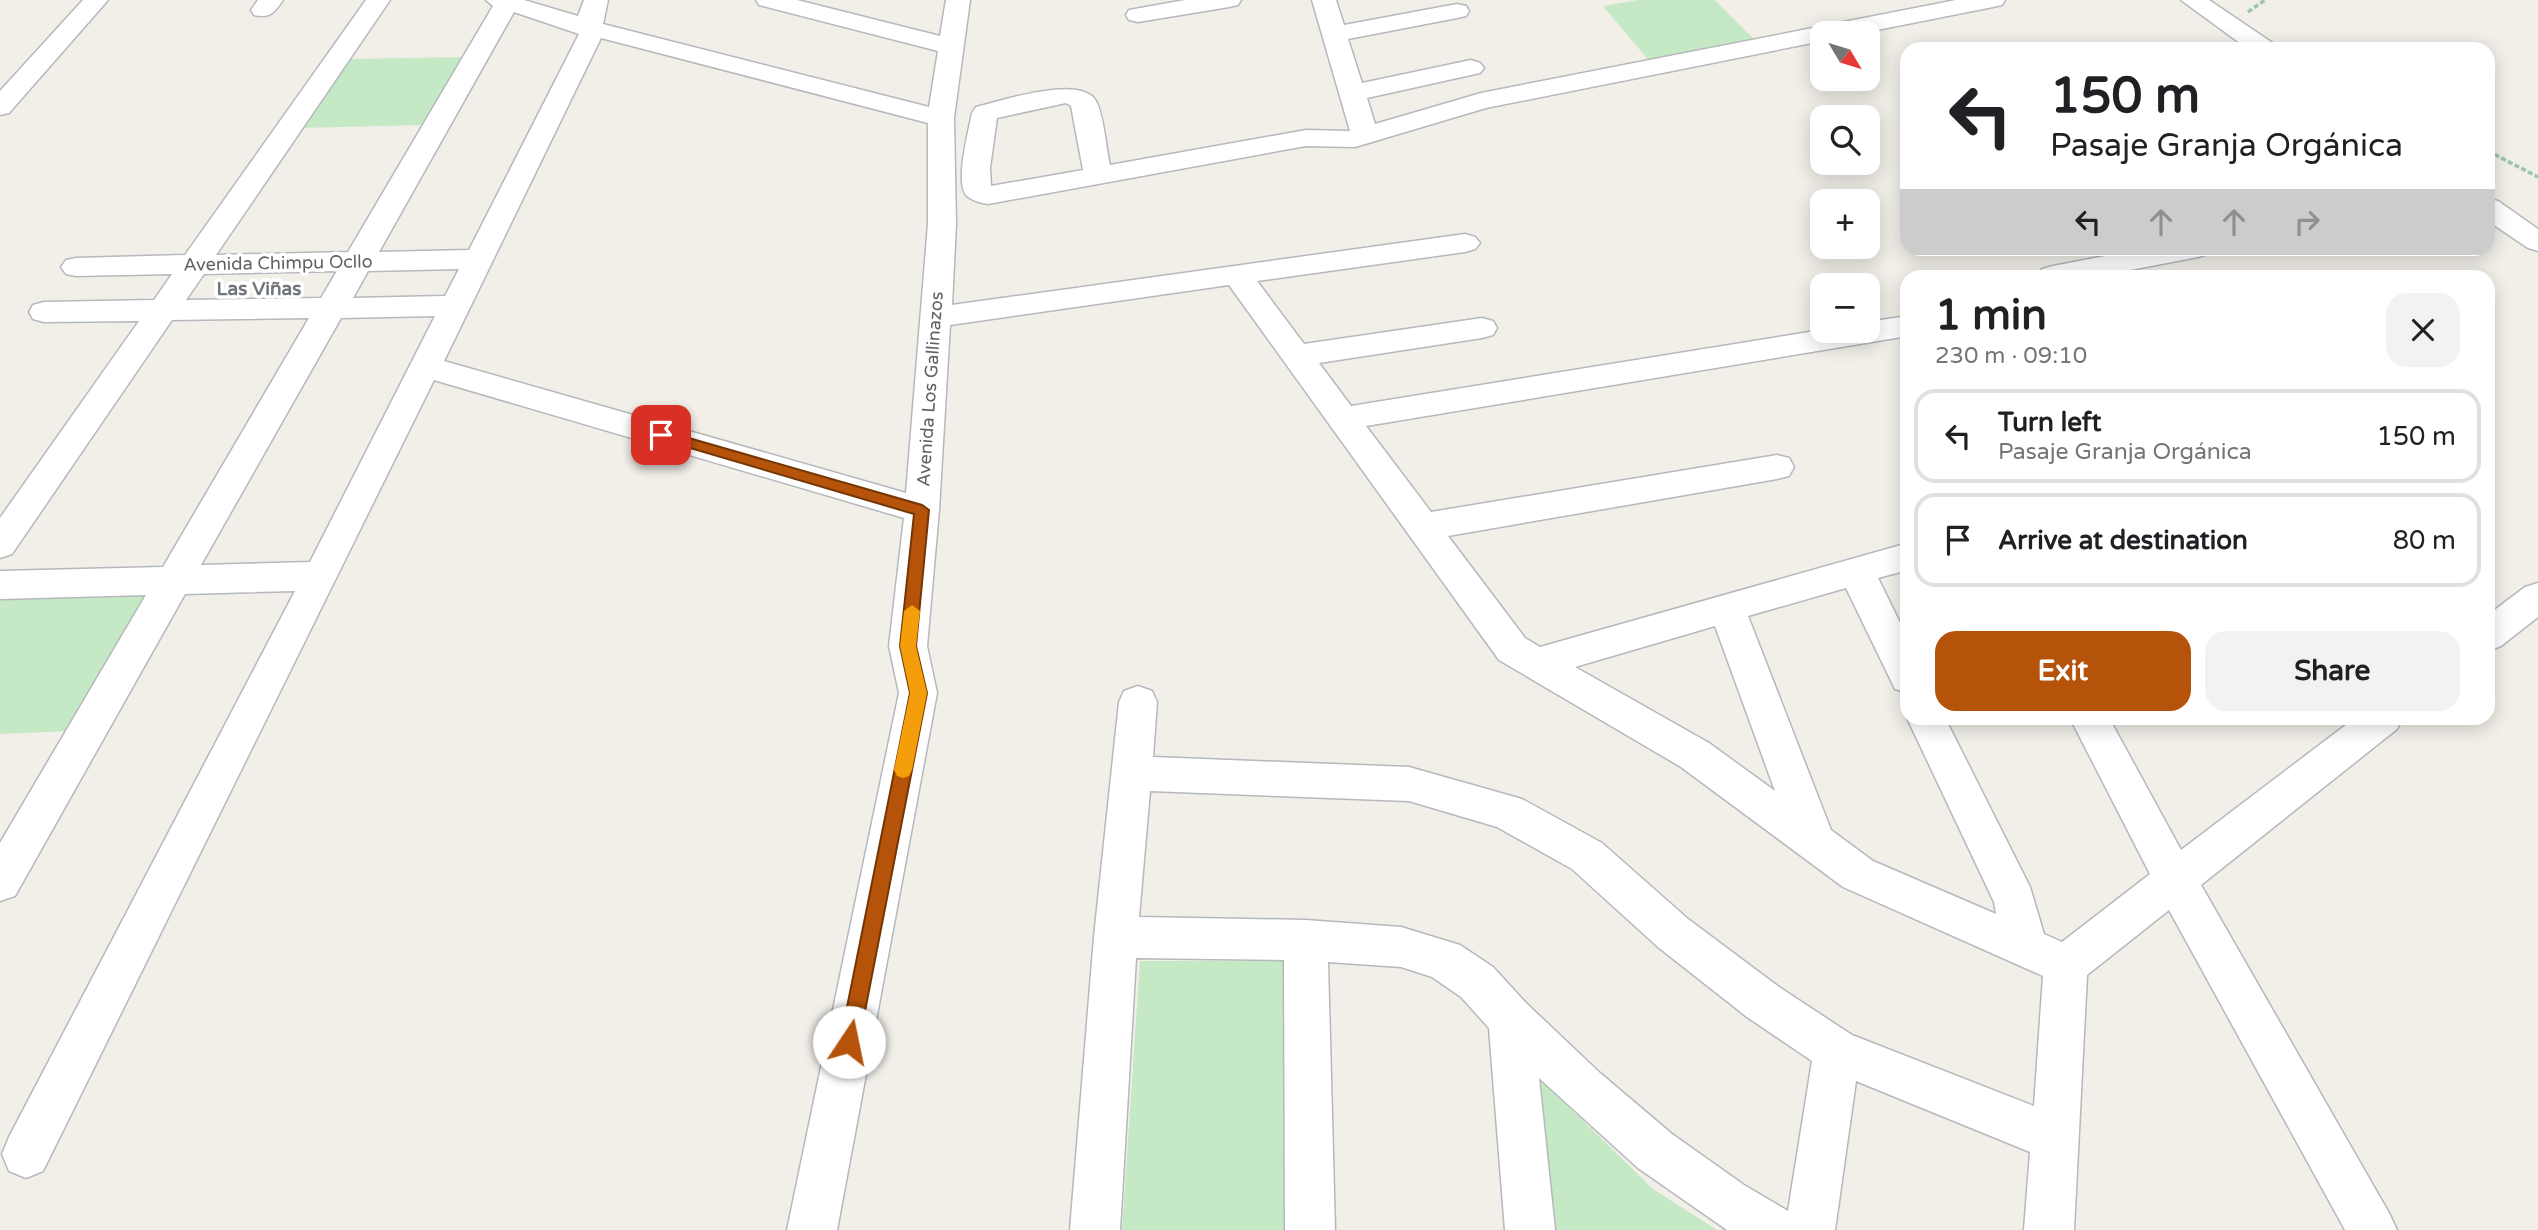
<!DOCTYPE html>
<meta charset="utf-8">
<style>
:root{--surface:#fff;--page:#f2f2f2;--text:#202124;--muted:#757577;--line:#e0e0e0;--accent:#b45309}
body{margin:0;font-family:"Varela Round",sans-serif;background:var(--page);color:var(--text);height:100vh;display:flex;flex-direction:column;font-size:26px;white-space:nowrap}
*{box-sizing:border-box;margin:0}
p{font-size:23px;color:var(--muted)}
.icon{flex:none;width:38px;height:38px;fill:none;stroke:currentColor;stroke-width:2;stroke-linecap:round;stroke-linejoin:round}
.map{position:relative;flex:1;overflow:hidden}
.side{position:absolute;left:1900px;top:270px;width:595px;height:455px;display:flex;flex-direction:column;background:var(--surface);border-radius:21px;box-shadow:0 4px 18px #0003}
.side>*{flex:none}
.hud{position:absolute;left:1900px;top:42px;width:595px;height:214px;border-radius:21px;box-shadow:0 4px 18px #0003;background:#fff;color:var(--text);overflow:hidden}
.needle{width:46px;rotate:128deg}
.controls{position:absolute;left:1810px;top:21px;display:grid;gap:14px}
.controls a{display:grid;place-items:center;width:70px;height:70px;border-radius:14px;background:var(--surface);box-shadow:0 4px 18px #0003;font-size:35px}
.pin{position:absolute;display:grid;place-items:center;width:60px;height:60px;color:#fff;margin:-30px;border-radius:14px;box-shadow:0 4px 10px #0006}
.me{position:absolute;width:77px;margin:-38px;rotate:11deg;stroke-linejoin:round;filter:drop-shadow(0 0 5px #0008)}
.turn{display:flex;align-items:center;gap:24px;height:147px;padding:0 35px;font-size:32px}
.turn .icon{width:91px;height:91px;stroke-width:2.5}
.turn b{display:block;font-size:49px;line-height:60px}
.lanes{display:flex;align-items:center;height:66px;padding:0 35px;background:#0003;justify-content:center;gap:35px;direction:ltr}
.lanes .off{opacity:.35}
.round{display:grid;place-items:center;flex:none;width:74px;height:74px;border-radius:21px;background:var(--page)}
.head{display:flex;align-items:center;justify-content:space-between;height:119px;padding:0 35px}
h1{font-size:42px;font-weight:700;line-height:52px}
.cta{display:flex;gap:14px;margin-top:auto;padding:14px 35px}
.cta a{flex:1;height:80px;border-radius:21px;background:var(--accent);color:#fff;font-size:28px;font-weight:700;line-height:80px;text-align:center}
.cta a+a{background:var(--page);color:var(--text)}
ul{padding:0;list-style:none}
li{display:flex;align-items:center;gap:21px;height:94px;margin:0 14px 10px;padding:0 21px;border:4px solid var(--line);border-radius:21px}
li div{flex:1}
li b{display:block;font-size:26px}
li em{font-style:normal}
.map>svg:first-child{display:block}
.green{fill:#c5e8c5}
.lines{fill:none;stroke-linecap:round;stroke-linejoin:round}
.minor-casing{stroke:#b5b8bc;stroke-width:3}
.path{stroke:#9cc7a9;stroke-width:3.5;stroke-dasharray:5 2.5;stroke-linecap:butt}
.minor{fill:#fff;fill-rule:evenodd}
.route{fill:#b45309;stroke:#753606;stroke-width:2}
.slow{fill:#f59e0b}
.labels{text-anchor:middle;stroke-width:7;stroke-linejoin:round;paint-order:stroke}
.street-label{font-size:18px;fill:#5f6368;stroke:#fff}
.neighbourhood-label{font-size:19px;font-weight:bold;fill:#70757a;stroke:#fff}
</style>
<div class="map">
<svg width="2538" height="1230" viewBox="0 0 2538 1230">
<rect width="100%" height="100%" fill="#f1efe8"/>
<path class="green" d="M1638 0H1715L1757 42 1651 63 1603 6Z
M464 57 423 125 299 128 346 59Z
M148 593 69 731 0 734V599Z
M1140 961H1285V1230H1122Z
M1538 1077 1653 1189 1717 1230H1551Z"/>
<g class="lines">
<g class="minor-casing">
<path id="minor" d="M83 0H108L9 113 0 115V91Z
M258 0H283C275 12 270 19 254 15L251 10Z
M366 0H390L216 255 348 252 493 6 486 0H524L578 16 584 0H608L603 24 929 107 938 51 759 5 756 0H797L940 36 946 0H970L954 118 956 224 952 305 1465 234 1475 237 1480 243 1475 249 1465 252 1257 281 1304 344 1482 318 1493 321 1497 328 1493 335 1482 338 1319 363 1351 406 1822 330 1867 331V322L1908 316V336L1366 426 1431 512 1777 455 1789 458 1794 467 1789 476 1777 479 1448 536 1525 638 1540 647 1908 543V570L1878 578 1908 639V693L1895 689 1846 588 1748 616 1831 830 1873 861 1996 914 1994 902 1907 718H1945L2030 887 2044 934 2062 942 2150 874 2070 718H2109L2181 850 2355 718H2402L2397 729 2201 885 2389 1213 2397 1230H2345L2169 910 2087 975 2074 1230H2024L2030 1152 1856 1081 1835 1230H1727L1638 1168 1539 1078 1555 1230H1505L1489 1028 1461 997 1432 977 1401 967 1328 962 1335 1230H1285L1284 960 1136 958 1120 1230H1070L1094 937 1119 702 1124 691 1138 686 1152 691 1157 702 1153 757 1409 767 1522 799 1602 843 1688 919 1779 987 1852 1035 2034 1106 2043 976 1843 887 1681 767 1499 660 1229 285 950 325 939 510 927 646 937 693 837 1230H787L899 693 889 646 904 518 434 380 43 1171 26 1178 9 1171 2 1154 9 1137 295 591 185 594 15 896 0 901V843L146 595 0 599V571L163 567 309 318 172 320 12 554 0 558V518L139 321 44 322 33 319 29 312 33 305 44 302 154 300 172 274 76 276 66 274 61 267 66 260 76 258 185 255ZM514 12 579 34 469 250 379 252ZM601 38 928 123V224L906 493 444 361ZM459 269 445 296 353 298 368 271ZM337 271 321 298 186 300 204 274ZM435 316 310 562 201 565 341 318ZM1715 626 1775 791 1709 743 1575 667ZM1150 791 1409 801 1497 827 1572 869 1658 947 1747 1017 1812 1061 1788 1211 1744 1185 1672 1134 1600 1073 1527 1004 1493 967 1460 945 1401 927 1306 920 1139 917Z
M1185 0H1241L1238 5 1229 7 1138 22 1129 20 1126 15 1129 10Z
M1312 0H1336L1344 25 1457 4 1466 6 1469 11 1466 16 1457 18 1348 39 1362 83 1471 60 1480 63 1484 68 1480 73 1367 98 1375 124 1481 93 1956 0H2005L2002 5 1993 7 1862 33H1822V41L1486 108 1355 147 1306 146 988 204C981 203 973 201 967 196 954 185 969 129 972 113L976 107C1001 101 1081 74 1096 101 1104 116 1106 148 1110 165L1306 130 1350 131ZM1066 103 1071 106 1083 170 991 186 990 168 997 118Z
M2181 0H2209L2274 44 2278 49H2248Z
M2488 199 2498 201 2538 229V251L2528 248 2488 221Z
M2147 248H2212L2208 254 2198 257 2099 276H2038L2042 269 2053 266Z
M2538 583V617L2501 646 2488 651V615L2525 587Z"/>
</g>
<path class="path" d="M2248 12 2265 0
M2488 151 2538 177"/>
<use href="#minor" class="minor"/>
</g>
<path class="route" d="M661 430 922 505 929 510 916 646 927 693 859 1042 856 1049 849 1052 842 1049 840 1042 910 693 900 646 914 514 656 438V431Z"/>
<path class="slow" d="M912 605 920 611 916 646 927 693 912 770 909 776 903 778 897 776 894 770 910 693 900 646 904 611Z"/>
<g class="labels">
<g class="street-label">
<text transform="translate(278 263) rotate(-1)" y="6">Avenida Chimpu Ocllo</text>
<text transform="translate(930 389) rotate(-86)" y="6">Avenida Los Gallinazos</text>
</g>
<g class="neighbourhood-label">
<text x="259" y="295">Las Viñas</text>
</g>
</g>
</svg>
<div class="controls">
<a><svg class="needle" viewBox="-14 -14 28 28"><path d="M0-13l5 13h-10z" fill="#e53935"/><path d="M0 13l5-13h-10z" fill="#757577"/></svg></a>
<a><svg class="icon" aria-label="search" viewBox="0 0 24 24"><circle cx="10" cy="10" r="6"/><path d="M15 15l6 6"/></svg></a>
<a>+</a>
<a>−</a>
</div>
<div class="pin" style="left:661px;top:435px;background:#d93025"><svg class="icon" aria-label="arrive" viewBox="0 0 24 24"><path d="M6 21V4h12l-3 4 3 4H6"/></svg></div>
<svg class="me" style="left:849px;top:1042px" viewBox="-20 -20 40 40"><circle r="19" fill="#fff"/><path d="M0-13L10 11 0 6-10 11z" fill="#b45309"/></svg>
<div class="hud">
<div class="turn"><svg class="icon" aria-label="left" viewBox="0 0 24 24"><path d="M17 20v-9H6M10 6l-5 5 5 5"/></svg><div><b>150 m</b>Pasaje Granja Orgánica</div></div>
<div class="lanes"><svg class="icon" aria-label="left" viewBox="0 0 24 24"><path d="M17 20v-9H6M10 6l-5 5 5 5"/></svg><svg class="icon off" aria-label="ahead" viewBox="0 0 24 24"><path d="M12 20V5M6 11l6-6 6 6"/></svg><svg class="icon off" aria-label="ahead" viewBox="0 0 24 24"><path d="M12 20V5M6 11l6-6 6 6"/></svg><svg class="icon off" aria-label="right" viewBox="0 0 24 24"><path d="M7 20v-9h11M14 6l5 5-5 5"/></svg></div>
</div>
<section class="side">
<div class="head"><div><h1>1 min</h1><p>230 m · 09:10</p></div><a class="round"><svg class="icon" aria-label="close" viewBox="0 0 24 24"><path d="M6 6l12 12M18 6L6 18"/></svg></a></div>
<ul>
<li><svg class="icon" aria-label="left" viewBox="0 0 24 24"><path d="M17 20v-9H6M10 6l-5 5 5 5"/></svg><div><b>Turn left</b><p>Pasaje Granja Orgánica</p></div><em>150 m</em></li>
<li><svg class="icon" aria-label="arrive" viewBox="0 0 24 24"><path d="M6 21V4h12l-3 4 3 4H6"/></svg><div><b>Arrive at destination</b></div><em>80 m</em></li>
</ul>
<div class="cta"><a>Exit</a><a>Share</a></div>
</section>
</div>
